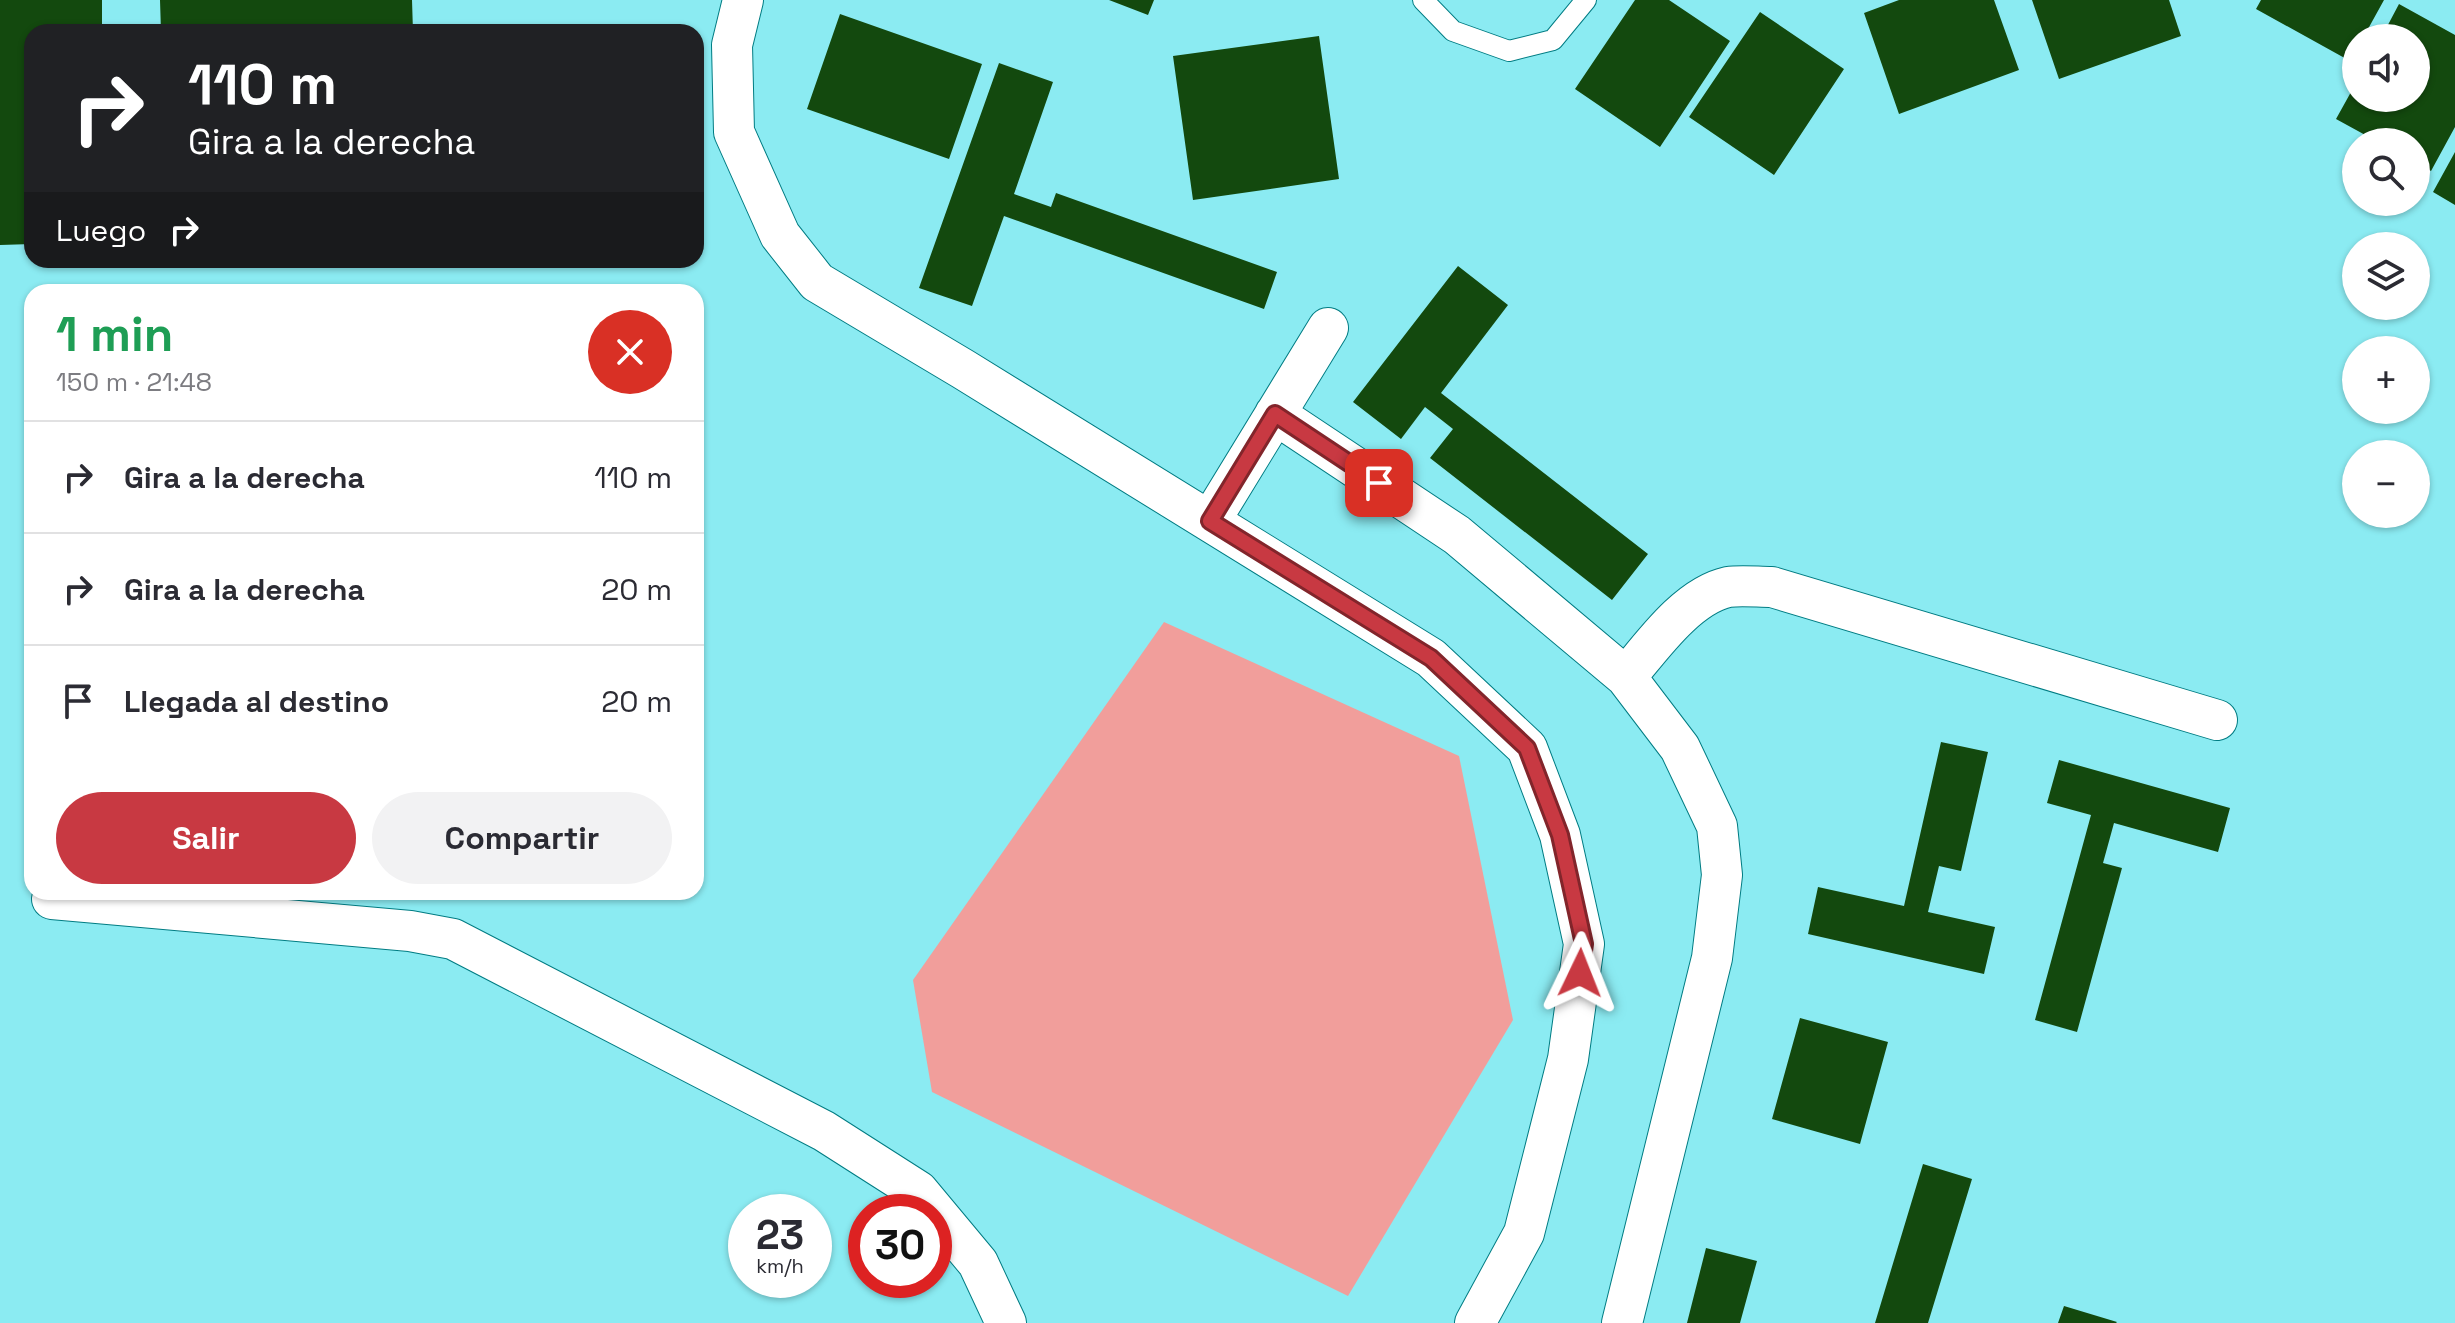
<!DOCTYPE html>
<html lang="es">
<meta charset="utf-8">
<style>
:root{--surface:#fff;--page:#f2f2f3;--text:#2b2b33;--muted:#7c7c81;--line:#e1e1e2;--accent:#c83942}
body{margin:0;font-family:"Space Grotesk",sans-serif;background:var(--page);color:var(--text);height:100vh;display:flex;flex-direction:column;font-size:30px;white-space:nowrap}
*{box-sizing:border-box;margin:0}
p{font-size:26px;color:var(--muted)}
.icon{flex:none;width:44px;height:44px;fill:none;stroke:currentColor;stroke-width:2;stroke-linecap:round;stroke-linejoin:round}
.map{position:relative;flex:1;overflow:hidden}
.sheet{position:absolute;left:24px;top:284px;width:680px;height:616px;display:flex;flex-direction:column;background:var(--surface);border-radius:24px;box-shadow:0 2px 6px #0004}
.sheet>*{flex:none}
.guide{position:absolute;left:24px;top:24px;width:680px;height:244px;border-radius:24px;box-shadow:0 2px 6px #0004;background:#202124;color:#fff;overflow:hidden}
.buttons{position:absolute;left:2342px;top:24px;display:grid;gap:16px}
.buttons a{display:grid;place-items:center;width:88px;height:88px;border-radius:50%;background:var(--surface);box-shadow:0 2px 6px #0004;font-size:40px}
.speed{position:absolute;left:728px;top:1194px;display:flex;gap:16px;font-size:40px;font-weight:700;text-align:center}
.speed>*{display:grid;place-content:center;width:104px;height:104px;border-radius:50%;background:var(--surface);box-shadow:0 2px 6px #0004;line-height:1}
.speed small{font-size:20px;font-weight:400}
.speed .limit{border:12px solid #d22;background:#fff;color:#111}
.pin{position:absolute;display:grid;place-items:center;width:68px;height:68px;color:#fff;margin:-34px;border-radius:16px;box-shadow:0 4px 12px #0006}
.me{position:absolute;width:88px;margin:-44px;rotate:2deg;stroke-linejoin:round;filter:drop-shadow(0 0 6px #0008)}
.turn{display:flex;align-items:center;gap:28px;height:168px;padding:0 32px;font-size:36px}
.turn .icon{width:104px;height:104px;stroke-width:2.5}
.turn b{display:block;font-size:56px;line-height:68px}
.then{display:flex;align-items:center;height:76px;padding:0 32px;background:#0003;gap:16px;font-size:30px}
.round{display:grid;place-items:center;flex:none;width:84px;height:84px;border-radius:42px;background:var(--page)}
.headline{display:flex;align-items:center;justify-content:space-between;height:136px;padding:0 32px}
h1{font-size:48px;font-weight:700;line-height:60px;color:#1e9e55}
.button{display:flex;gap:16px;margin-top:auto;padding:16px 32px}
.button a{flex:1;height:92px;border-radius:48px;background:var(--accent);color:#fff;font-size:32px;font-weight:700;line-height:92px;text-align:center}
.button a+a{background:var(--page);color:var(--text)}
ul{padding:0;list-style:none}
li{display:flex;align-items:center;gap:24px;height:112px;padding:0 32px;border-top:2px solid var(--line)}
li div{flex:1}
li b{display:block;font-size:30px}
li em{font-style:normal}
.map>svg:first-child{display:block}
.green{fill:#f19e9b}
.building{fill:#13490e}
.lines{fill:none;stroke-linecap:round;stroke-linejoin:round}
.service-casing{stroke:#007c83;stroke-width:22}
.minor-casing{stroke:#007c83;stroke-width:42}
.service{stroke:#fff;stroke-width:20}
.minor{stroke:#fff;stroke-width:40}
.route-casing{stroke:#82252b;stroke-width:20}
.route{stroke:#c83942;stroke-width:14}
</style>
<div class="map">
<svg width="2455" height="1323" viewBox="0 0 2455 1323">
<rect width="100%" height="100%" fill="#8bebf2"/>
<path class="green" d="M1164 622 1459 756 1513 1020 1348 1296 932 1092 913 980Z"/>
<path class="building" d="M0 0H102V32H32V244L0 245Z
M160 0H412L413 32H161Z
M1109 0H1154L1148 15Z
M1635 0H1669L1730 41 1660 147 1575 89Z
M1899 0H1994L2019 70 1899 114 1864 13Z
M2032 0H2169L2181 36 2059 79Z
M2261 0H2384L2363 38H2356V51L2350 61 2256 9Z
M2399 4 2455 35V127L2431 171 2416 163V142H2378L2336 119 2356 83V98H2416V38H2381Z
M1760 12 1844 69 1774 175 1689 117Z
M840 14 982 64 949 159 807 109Z
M1319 36 1339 179 1193 200 1173 56Z
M999 63 1053 82 1014 194 1051 207 1056 193 1277 272 1264 309 1004 216 972 306 919 288Z
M2455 152V205L2433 192Z
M1458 266 1508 305 1441 393 1648 554 1612 600 1430 458 1453 429 1425 407 1401 439 1353 402Z
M1941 742 1988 752 1961 871 1939 866 1928 912 1995 927 1984 974 1808 934 1818 887 1904 906Z
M2059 760 2230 808 2218 852 2114 823 2103 863 2122 868 2077 1032 2035 1020 2091 815 2047 803Z
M1800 1018 1888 1042 1860 1144 1772 1119Z
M1923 1164 1972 1179 1928 1323H1875Z
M1706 1248 1757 1261 1740 1323H1687Z
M2064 1306 2117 1322 2116 1323H2058Z"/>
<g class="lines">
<g class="service-casing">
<path id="service" d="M1423 0 1453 31 1509 51 1553 40 1586 0"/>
</g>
<g class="minor-casing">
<path id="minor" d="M743 0 732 45 734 132 780 235 817 282 963 369 1431 658 1527 748 1560 835 1584 944 1568 1059 1524 1233 1475 1323
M1275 414 1457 535 1626 677 1680 748 1717 826 1722 875 1712 958 1622 1323
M1210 521 1328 328
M1626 677C1652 646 1687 596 1728 587 1741 585 1758 587 1772 587L2217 720
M52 899 410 931 453 939 824 1131 918 1191 978 1263 1006 1323"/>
</g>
<use href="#service" class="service"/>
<use href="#minor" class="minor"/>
</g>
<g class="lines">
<g class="route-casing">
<path id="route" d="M1379 483 1275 414 1210 521 1431 658 1527 748 1560 835 1584 944 1580 973"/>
</g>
<use href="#route" class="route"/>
</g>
</svg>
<div class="buttons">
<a><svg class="icon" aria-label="sound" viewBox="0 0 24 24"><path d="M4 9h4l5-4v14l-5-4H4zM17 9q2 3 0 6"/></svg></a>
<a><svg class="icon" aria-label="search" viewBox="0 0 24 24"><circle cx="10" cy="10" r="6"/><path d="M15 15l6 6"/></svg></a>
<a><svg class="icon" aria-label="layers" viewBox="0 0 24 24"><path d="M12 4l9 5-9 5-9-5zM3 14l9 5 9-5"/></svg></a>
<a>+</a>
<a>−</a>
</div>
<div class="speed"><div>23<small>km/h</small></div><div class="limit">30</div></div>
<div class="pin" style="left:1379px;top:483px;background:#d93025"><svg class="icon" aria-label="arrive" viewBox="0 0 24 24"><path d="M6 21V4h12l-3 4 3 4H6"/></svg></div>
<svg class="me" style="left:1580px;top:973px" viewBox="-20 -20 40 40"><path d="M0-17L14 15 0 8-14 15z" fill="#c83942" stroke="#fff" stroke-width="4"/></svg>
<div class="guide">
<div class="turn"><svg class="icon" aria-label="right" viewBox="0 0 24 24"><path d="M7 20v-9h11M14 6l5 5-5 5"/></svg><div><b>110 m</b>Gira a la derecha</div></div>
<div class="then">Luego<svg class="icon" aria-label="right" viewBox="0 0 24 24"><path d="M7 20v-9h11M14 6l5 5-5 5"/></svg></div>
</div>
<section class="sheet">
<div class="headline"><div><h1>1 min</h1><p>150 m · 21:48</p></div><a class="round" style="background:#d93025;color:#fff"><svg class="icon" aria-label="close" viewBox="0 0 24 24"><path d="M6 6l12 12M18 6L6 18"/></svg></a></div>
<ul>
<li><svg class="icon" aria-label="right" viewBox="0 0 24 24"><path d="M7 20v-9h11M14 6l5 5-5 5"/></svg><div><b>Gira a la derecha</b></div><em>110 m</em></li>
<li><svg class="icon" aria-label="right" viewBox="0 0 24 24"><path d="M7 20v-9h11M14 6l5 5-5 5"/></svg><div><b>Gira a la derecha</b></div><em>20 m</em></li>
<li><svg class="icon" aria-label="arrive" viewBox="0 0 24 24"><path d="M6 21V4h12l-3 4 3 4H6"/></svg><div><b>Llegada al destino</b></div><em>20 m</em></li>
</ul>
<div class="button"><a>Salir</a><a>Compartir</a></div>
</section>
</div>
